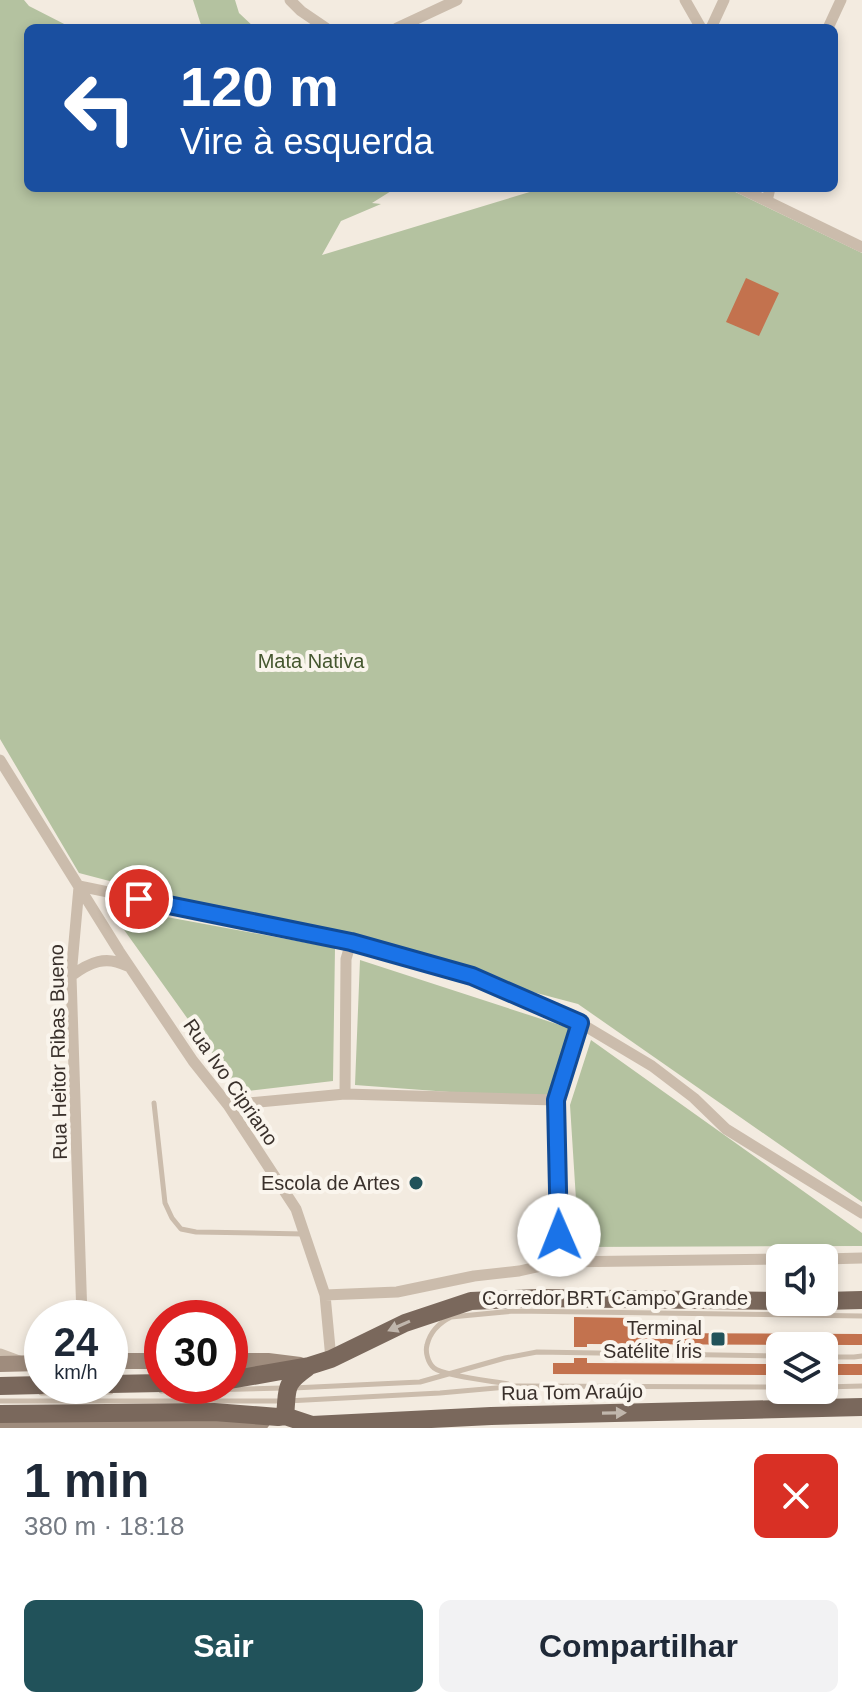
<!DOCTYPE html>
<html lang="pt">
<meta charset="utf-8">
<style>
:root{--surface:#fff;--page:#f2f2f3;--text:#1f2937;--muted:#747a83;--accent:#21525a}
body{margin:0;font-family:Arial,sans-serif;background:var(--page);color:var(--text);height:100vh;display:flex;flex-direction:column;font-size:30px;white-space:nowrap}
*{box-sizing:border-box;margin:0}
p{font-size:26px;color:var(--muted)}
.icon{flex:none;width:44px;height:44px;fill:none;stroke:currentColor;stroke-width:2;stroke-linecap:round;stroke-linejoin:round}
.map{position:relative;height:1428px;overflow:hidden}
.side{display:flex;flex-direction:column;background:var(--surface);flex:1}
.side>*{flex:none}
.hud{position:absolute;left:24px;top:24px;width:814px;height:168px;border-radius:12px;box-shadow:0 4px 12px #0003;background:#1a4fa0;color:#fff;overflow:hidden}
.tools{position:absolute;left:766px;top:1244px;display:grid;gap:16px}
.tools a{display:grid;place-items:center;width:72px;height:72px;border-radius:12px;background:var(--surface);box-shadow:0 4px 12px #0003;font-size:40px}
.speed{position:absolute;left:24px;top:1300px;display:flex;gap:16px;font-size:40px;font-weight:700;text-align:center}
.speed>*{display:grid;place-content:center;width:104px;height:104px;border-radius:50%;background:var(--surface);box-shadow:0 4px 12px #0003;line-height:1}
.speed small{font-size:20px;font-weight:400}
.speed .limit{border:12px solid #d22;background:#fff;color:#111}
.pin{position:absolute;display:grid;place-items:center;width:68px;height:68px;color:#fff;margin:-34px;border:4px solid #fff;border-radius:50%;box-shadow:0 2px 8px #0007}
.me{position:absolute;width:88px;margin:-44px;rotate:359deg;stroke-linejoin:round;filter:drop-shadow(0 0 6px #0008)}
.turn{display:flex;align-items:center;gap:28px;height:168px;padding:0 24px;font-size:36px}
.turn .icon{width:104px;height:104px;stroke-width:2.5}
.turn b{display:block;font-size:56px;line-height:68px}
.round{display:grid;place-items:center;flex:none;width:84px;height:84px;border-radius:12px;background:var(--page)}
.head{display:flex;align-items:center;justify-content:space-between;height:136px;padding:0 24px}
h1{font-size:48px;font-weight:800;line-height:60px}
.cta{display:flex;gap:16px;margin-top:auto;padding:16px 24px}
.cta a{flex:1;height:92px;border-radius:12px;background:var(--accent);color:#fff;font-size:32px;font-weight:800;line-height:92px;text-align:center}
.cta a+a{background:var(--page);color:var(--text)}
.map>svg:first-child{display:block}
.green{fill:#b4c2a0}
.building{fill:#c3724e}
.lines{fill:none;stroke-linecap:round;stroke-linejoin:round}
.lane{stroke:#cbbcac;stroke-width:5}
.street{stroke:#cbbcac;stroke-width:11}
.secondary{stroke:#9f8c7d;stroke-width:16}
.primary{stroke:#7a685c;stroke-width:18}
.oneway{fill:#c0b6ac}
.route-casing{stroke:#114b97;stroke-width:20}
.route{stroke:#1a73e8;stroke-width:14}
.poi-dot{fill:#21525a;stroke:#faf5ed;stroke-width:3}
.labels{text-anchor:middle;stroke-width:8;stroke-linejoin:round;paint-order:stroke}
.park-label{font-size:20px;fill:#45572f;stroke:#faf5ed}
.street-label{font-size:20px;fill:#39302b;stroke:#faf5ed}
.poi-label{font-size:20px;fill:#39302b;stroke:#faf5ed;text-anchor:end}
</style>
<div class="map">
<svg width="862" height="1428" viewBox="0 0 862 1428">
<rect width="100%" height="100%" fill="#f3ebe0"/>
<path class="green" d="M0 0H24L29 6 72 28H28V188H396L372 203 381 204 341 221 322 255 543 188H727L862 253V1202L578 1004 79 873 0 739Z
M193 0H235L239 13 255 28H202Z
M107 906 335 948 333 1081 240 1092Z
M360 960 569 1028 556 1100 355 1085Z
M591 1040 862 1233V1246L579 1247 570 1105Z"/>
<path class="building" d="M746 278 779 293 759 336 726 322Z
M574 1317 633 1318V1333L862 1334V1345L587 1344V1347H574Z
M574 1358H587V1363L780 1364V1375L553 1374V1363H574Z
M824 1364H862V1375H824Z"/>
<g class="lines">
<path class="lane" d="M154 1103 165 1203 172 1218 181 1229 196 1232 304 1234
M824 1357H854L862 1356
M508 1384C492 1381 444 1376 434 1368 428 1363 425 1352 427 1345 430 1332 439 1323 451 1317L514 1311 862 1316
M824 1387 862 1386
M293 1388 420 1382 505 1358 537 1352 780 1356
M161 1391 283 1388
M41 1393 111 1392
M0 1401H287L440 1393 517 1386 780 1387"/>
<path class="street" d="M290 0 301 11 326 28
M685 0 701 28
M397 28 457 0
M711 28 724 0
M828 28 841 0
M740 188 862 247
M767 201 770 188
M0 760 119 951 193 1061 228 1105 296 1209 325 1295 331 1359
M79 886 351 942 472 976 580 1023 652 1066 694 1098 726 1129 862 1213
M79 887 71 976 82 1318
M71 976C90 962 106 955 127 966
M345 1094 346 959 351 942
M228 1105 345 1094 556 1100
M824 1259 862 1258
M559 1262 556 1100 580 1023
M325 1295 397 1292 474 1276 519 1271 559 1262 780 1259
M0 1354 19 1361"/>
<path class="secondary" d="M110 1361H162
M230 1361H268L300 1365
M0 1364 42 1363
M0 1426 211 1425 262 1422"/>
<path class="primary" d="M824 1301 862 1300
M230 1380 309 1366 331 1359 405 1323 471 1301 538 1298 780 1301
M110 1384 162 1383
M0 1386 42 1385
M0 1414 214 1412 278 1417 285 1416 312 1425 491 1416 862 1407
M285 1416C288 1388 283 1385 307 1368"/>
</g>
<defs><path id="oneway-solid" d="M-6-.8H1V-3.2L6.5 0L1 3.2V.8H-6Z" transform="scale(2)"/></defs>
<g class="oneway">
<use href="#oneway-solid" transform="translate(399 1326) rotate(156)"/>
<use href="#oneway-solid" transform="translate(614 1413) rotate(-1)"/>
</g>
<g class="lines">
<g class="route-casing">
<path id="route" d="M139 899 351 942 472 976 580 1023 556 1100 559 1235"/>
</g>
<use href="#route" class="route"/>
</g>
<g class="poi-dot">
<circle cx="416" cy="1183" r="8"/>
<rect x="710" y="1331" width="16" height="16" rx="4"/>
</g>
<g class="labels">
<g class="park-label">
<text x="311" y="668">Mata Nativa</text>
</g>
<g class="street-label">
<text transform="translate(58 1052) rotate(-91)" y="7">Rua Heitor Ribas Bueno</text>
<text transform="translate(231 1082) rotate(55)" y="7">Rua Ivo Cipriano</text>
<text x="615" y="1305">Corredor BRT Campo Grande</text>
<text transform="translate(572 1392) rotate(-1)" y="7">Rua Tom Araújo</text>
</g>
<g class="poi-label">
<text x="400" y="1190">Escola de Artes</text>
<text x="702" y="1335">Terminal<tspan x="702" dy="23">Satélite Íris</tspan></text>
</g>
</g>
</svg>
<div class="tools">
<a><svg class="icon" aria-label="sound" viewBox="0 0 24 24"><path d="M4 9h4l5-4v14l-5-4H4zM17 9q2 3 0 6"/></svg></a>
<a><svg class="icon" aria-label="layers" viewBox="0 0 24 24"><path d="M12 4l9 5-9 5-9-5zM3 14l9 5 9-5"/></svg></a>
</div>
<div class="speed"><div>24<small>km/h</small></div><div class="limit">30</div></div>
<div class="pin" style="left:139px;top:899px;background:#d93025"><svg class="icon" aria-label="arrive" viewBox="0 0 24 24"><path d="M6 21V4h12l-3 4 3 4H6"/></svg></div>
<svg class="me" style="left:559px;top:1235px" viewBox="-20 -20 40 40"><circle r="19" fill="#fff"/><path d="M0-13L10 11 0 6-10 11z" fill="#1a73e8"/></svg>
<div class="hud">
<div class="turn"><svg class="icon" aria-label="left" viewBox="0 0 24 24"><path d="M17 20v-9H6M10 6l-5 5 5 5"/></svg><div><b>120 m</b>Vire à esquerda</div></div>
</div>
</div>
<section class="side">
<div class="head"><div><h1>1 min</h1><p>380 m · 18:18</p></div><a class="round" style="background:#d93025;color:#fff"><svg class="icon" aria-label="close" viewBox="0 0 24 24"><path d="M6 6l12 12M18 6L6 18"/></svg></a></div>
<div class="cta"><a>Sair</a><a>Compartilhar</a></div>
</section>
